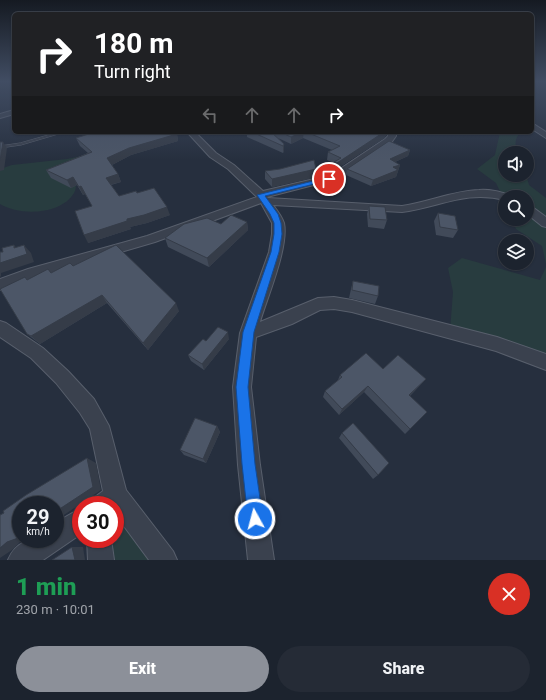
<!DOCTYPE html>
<meta charset="utf-8">
<style>
:root{--surface:#1c232e;--page:#252b36;--text:#f1f3f6;--muted:#a0a4aa;--line:#3a404a;--accent:#8c9099}
body{margin:0;font-family:Roboto,sans-serif;background:var(--page);color:var(--text);height:100vh;display:flex;flex-direction:column;font-size:15px;white-space:nowrap}
*{box-sizing:border-box;margin:0}
p{font-size:13px;color:var(--muted)}
.icon{flex:none;width:22px;height:22px;fill:none;stroke:currentColor;stroke-width:2;stroke-linecap:round;stroke-linejoin:round}
.map{position:relative;height:560px;overflow:hidden}
.drawer{display:flex;flex-direction:column;background:var(--surface);flex:1}
.drawer>*{flex:none}
.banner{position:absolute;left:12px;top:12px;width:522px;height:122px;border-radius:6px;box-shadow:0 1px 3px #0004,0 0 0 1px var(--line);background:#202124;color:#fff;overflow:hidden}
.fabs{position:absolute;left:498px;top:146px;display:grid;gap:8px}
.fabs a{display:grid;place-items:center;width:36px;height:36px;border-radius:50%;background:var(--surface);box-shadow:0 1px 3px #0004,0 0 0 1px var(--line);font-size:20px}
.speed{position:absolute;left:12px;top:496px;display:flex;gap:8px;font-size:20px;font-weight:700;text-align:center}
.speed>*{display:grid;place-content:center;width:52px;height:52px;border-radius:50%;background:var(--surface);box-shadow:0 1px 3px #0004,0 0 0 1px var(--line);line-height:1}
.speed small{font-size:10px;font-weight:400}
.speed .limit{border:6px solid #d22;background:#fff;color:#111}
.pin{position:absolute;display:grid;place-items:center;width:34px;height:34px;color:#fff;margin:-17px;border:2px solid #fff;border-radius:50%;box-shadow:0 1px 4px #0007}
.me{position:absolute;width:44px;margin:-22px;rotate:353deg;stroke-linejoin:round;filter:drop-shadow(0 0 3px #0008)}
.turn{display:flex;align-items:center;gap:14px;height:84px;padding:0 16px;font-size:18px}
.turn .icon{width:52px;height:52px;stroke-width:2.5}
.turn b{display:block;font-size:28px;line-height:34px}
.lanes{display:flex;align-items:center;height:38px;padding:0 16px;background:#0003;justify-content:center;gap:20px;direction:ltr}
.lanes .off{opacity:.35}
.round{display:grid;place-items:center;flex:none;width:42px;height:42px;border-radius:21px;background:var(--page)}
.summary{display:flex;align-items:center;justify-content:space-between;height:68px;padding:0 16px}
h1{font-size:24px;font-weight:800;line-height:30px;color:#1e9e55}
.action{display:flex;gap:8px;margin-top:auto;padding:8px 16px}
.action a{flex:1;height:46px;border-radius:24px;background:var(--accent);color:#fff;font-size:16px;font-weight:800;line-height:46px;text-align:center}
.action a+a{background:var(--page);color:var(--text)}
.map>svg:first-child{display:block}
.green{fill:#283c3f}
.lines{fill:none;stroke-linecap:round;stroke-linejoin:round}
.service-casing{stroke:#585f6c;stroke-width:1}
.minor-casing{stroke:#585f6c;stroke-width:2}
.service{fill:#3a414e;fill-rule:evenodd}
.minor{fill:#3a414e;fill-rule:evenodd}
.wall{fill:#414a59}
.shaded-wall{fill:#353c48}
.building{fill:#4c5667;stroke:#353c48}
.route{fill:#1a73e8;stroke:#114b97}
</style>
<div class="map">
<svg width="546" height="560" viewBox="0 0 546 560">
<rect width="100%" height="100%" fill="#262f3e"/>
<path class="green" d="M500 132H520C515 139 514 145 518 153H505V175H526L529 185 546 198V264L542 246 516 229 512 219H527V197H505V202L496 183 477 169 495 155Z
M118 149 76 181C76 185 76 190 74 193 61 215 20 216 0 204V169L12 165 67 159Z
M462 258 540 280 546 267V362L450 331 453 292 448 268Z
M116 496 164 560H101L99 539H115Z"/>
<g class="lines">
<g class="service-casing">
<path id="service" d="M59 132H65L21 145 0 148V146L20 143Z"/>
</g>
<g class="minor-casing">
<path id="minor" d="M14 110V114L0 118V114Z
M532 123 546 132V138L532 129Z
M187 132H195L216 153 234 165 263 191 331 175 385 139 388 136V132H396V136L391 143 337 179 267 197 268 198 402 206C428 202 453 191 479 190 490 189 500 192 510 195L511 197H505V200C466 190 440 207 402 212L273 205C277 210 282 217 284 223 289 247 267 298 260 322L318 298 334 297 352 300 497 337 546 354V370L496 351 352 312 334 309 320 310 292 324 256 337 251 387 260 465 274 560H248L238 465 233 387 240 333 269 252 272 234V223L261 203 155 242 32 278 0 290V279L28 269 147 236 257 197 228 169 210 157Z
M527 205 531 206 546 217V227L542 226 527 214Z
M0 321 6 323 43 348 68 371 94 399 109 426 126 490 173 551 177 560H149L115 514V505H91L95 497 103 491 90 429 80 413 56 383 31 358 0 337Z
M81 508V534L43 560H8C17 538 34 539 55 539V523Z
M87 539H111L114 560H88Z"/>
</g>
<use href="#service" class="service"/>
<use href="#minor" class="minor"/>
</g>
<path class="wall" d="M142 132H183L177 134 178 141 131 155 112 165 118 174 121 182 111 185 119 196 137 193 170 215 147 223 130 227 131 229 88 243 92 206 85 194 83 195 77 185 71 188 51 178 46 170 88 153 80 146 76 138Z
M247 132H387L386 135 384 138 335 170 333 169 334 163 327 160 328 152 332 150 303 138 291 144 278 138 284 144V151L283 153 247 137Z
M410 150 408 156 395 162 400 165 396 177 371 186 346 175 347 169Z
M316 169V177L272 187 265 179V171Z
M369 206 387 220 384 229 368 227 367 214Z
M438 213 458 230 453 238 436 235 434 221Z
M247 222 248 230 209 267 168 247 165 238 221 224Z
M73 266 179 311 148 350 107 303 40 344 27 334 25 277 28 280Z
M353 281 378 296 375 304 349 298 351 289Z
M229 339 204 370 191 361 188 355 206 341Z
M383 369 426 379 410 396V429L405 434 364 392 339 415 323 397 325 391 338 380 340 375Z
M217 426 220 432 206 463 184 455 180 450Z
M342 433 378 475 373 479 339 438Z"/>
<path class="shaded-wall" d="M171 132H183L177 134 178 141 131 155 110 166 107 158 129 148Z
M302 132H304L303 138 291 144V137Z
M384 132H387L386 135 384 138 335 170 337 163Z
M3 142 7 148 4 170 0 171V161Z
M284 144V151L283 153V146Z
M410 150 408 156 388 165 390 159Z
M400 165 396 177 371 186 373 180 393 167Z
M316 169V177L272 187V179Z
M118 174 121 182 109 185 106 178Z
M73 177 77 185 71 188 67 180Z
M81 186 85 194 83 195 79 187Z
M167 207 170 215 147 223 130 227 131 229 88 243 84 235 127 219Z
M247 222 248 230 209 267 207 258Z
M14 245 21 253 24 245 31 253 34 262 1 273V276L0 277V263L14 248Z
M102 295 107 303 40 344 31 336Z
M176 303 179 311 148 350 143 343Z
M228 332 229 339 204 370 202 364Z
M426 379 404 401 409 395Z
M368 386 364 392 339 415 342 409Z
M217 426 220 432 206 463 203 459Z
M87 458 96 463 101 490 55 521V512Z
M21 537V539H31L20 542 12 550 0 558V548L7 542Z
M72 547H83L85 560H75Z"/>
<path class="building" d="M95 132H175L177 134 129 148 107 158 118 174 106 178 119 196 136 191 137 193 154 188 167 207 144 215 127 219V221L84 235 75 211 92 206 81 186 79 187 73 177 67 180 46 170 92 152 76 138Z
M252 132H271L284 144 283 146Z
M280 132H302L291 137Z
M306 132H384L337 163 334 162 341 158 328 152 340 146Z
M389 141 410 150 390 159 400 165 393 167 398 170 373 180 347 169Z
M0 142H3L0 161Z
M314 160 316 169 272 179 265 171 280 169Z
M369 206 385 207 387 220 370 219Z
M438 213 455 216 458 230 440 227Z
M231 215 247 222 207 258 165 238 184 224 207 218 221 224Z
M14 245V248L24 245 27 254 0 263V252H3L2 248Z
M116 245 176 303 143 343 102 295 31 336 27 334 0 289 25 277 27 280 48 269 51 273 70 263 73 266Z
M353 281 379 286 378 296 352 290Z
M218 327 228 332 202 364 188 355 203 339 206 341Z
M366 353 383 369 398 355 426 379 409 395 427 412 410 429 368 386 342 409 325 391 342 377 340 375Z
M195 418 217 426 203 459 180 450Z
M353 423 389 463 378 475 342 433Z
M87 458 93 487 55 512V505H21V537L7 542 0 548V515L4 513 3 511 26 495Z
M72 547 75 560H52Z"/>
<linearGradient id="sky" x2="0" y2="1"><stop stop-color="#151a22"/><stop offset="0.51" stop-color="#414d63"/><stop offset="1" stop-color="#414d63" stop-opacity="0"/></linearGradient>
<rect width="546" height="160" fill="url(#sky)"/>
<path class="route" d="M329 177 332 179 331 180 265 196 278 214 281 223 282 234 279 252 254 332 248 387 255 464 263 519 261 525 255 527 250 525 248 519 242 464 236 387 243 332 271 252 274 234V223L270 214 257 195Z"/>
</svg>
<div class="fabs">
<a><svg class="icon" aria-label="sound" viewBox="0 0 24 24"><path d="M4 9h4l5-4v14l-5-4H4zM17 9q2 3 0 6"/></svg></a>
<a><svg class="icon" aria-label="search" viewBox="0 0 24 24"><circle cx="10" cy="10" r="6"/><path d="M15 15l6 6"/></svg></a>
<a><svg class="icon" aria-label="layers" viewBox="0 0 24 24"><path d="M12 4l9 5-9 5-9-5zM3 14l9 5 9-5"/></svg></a>
</div>
<div class="speed"><div>29<small>km/h</small></div><div class="limit">30</div></div>
<div class="pin" style="left:329px;top:179px;background:#d93025"><svg class="icon" aria-label="arrive" viewBox="0 0 24 24"><path d="M6 21V4h12l-3 4 3 4H6"/></svg></div>
<svg class="me" style="left:255px;top:519px" viewBox="-20 -20 40 40"><circle r="17" fill="#1a73e8" stroke="#fff" stroke-width="3"/><path d="M0-11L8 9 0 5-8 9z" fill="#fff"/></svg>
<div class="banner">
<div class="turn"><svg class="icon" aria-label="right" viewBox="0 0 24 24"><path d="M7 20v-9h11M14 6l5 5-5 5"/></svg><div><b>180 m</b>Turn right</div></div>
<div class="lanes"><svg class="icon off" aria-label="left" viewBox="0 0 24 24"><path d="M17 20v-9H6M10 6l-5 5 5 5"/></svg><svg class="icon off" aria-label="ahead" viewBox="0 0 24 24"><path d="M12 20V5M6 11l6-6 6 6"/></svg><svg class="icon off" aria-label="ahead" viewBox="0 0 24 24"><path d="M12 20V5M6 11l6-6 6 6"/></svg><svg class="icon" aria-label="right" viewBox="0 0 24 24"><path d="M7 20v-9h11M14 6l5 5-5 5"/></svg></div>
</div>
</div>
<section class="drawer">
<div class="summary"><div><h1>1 min</h1><p>230 m · 10:01</p></div><a class="round" style="background:#d93025;color:#fff"><svg class="icon" aria-label="close" viewBox="0 0 24 24"><path d="M6 6l12 12M18 6L6 18"/></svg></a></div>
<div class="action"><a>Exit</a><a>Share</a></div>
</section>
